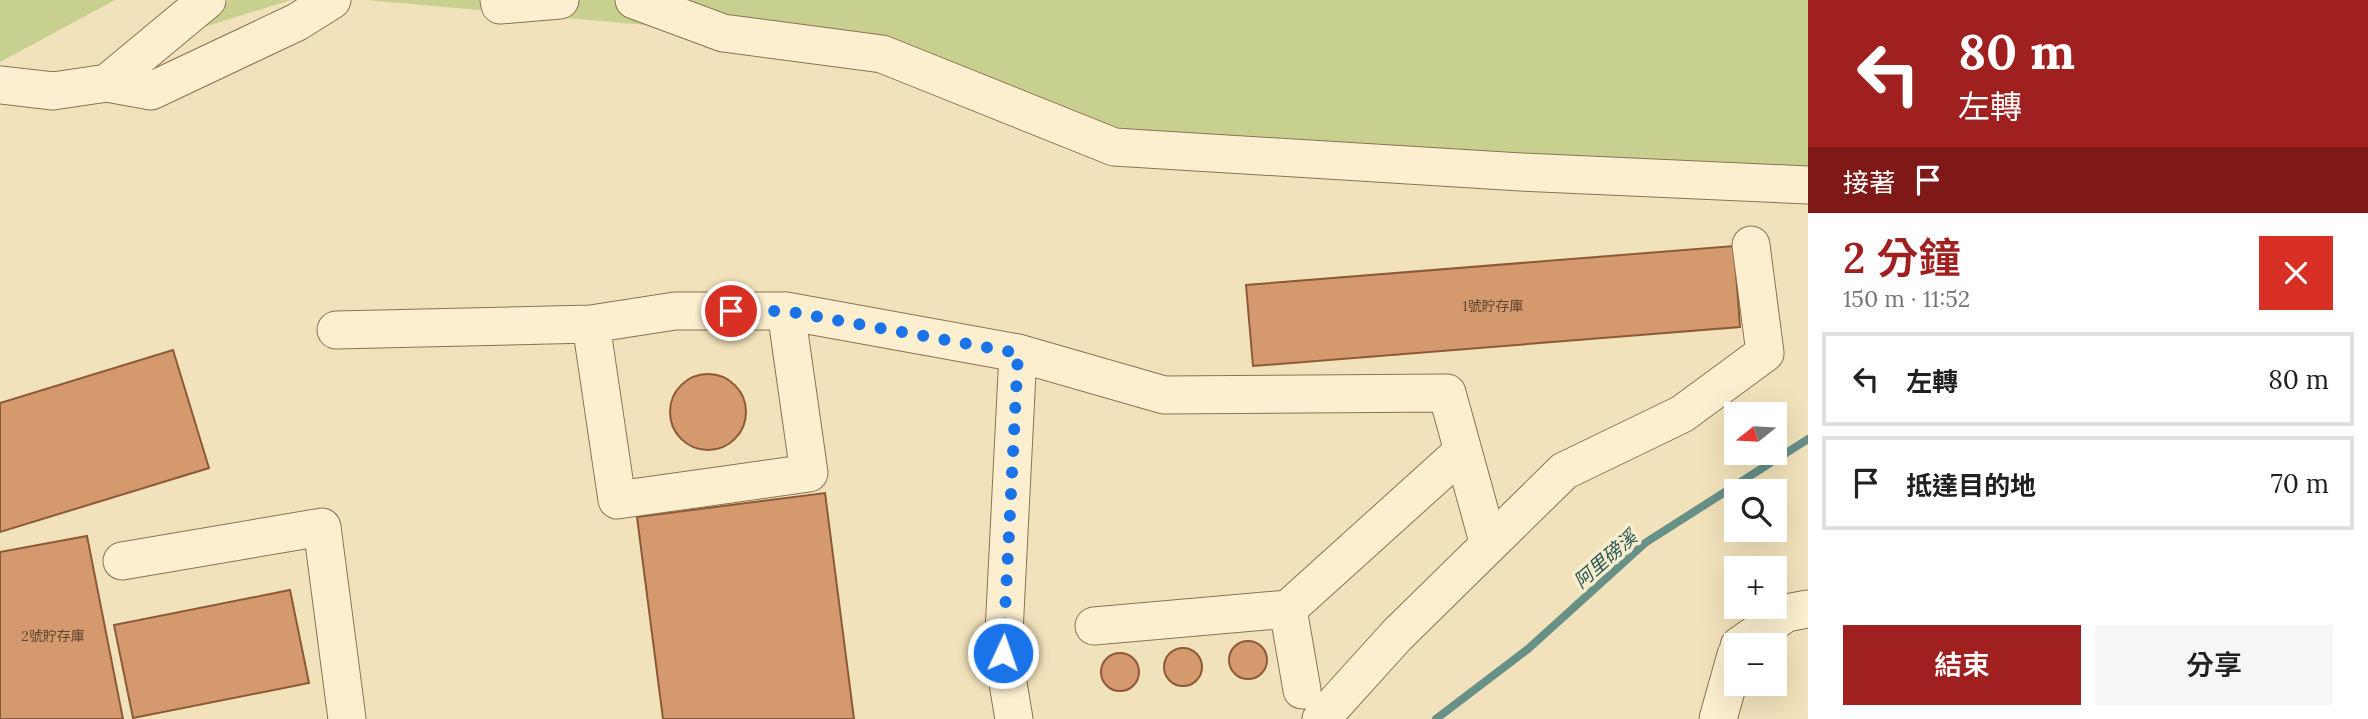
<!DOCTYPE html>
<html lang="zh-TW">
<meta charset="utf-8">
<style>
:root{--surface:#fff;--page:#f6f6f6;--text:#202124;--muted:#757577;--line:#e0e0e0;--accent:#9f201e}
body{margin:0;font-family:Lora,"Noto Sans TC",serif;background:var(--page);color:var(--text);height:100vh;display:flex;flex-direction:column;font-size:26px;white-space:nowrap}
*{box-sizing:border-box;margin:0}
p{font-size:23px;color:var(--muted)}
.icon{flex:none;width:38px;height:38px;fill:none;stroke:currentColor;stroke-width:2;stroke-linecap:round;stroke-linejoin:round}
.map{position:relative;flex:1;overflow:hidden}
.panel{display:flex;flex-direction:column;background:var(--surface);width:560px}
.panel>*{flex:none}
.hud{background:#9f201e;color:#fff;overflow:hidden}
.needle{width:46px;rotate:252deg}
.fabs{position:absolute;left:1724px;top:402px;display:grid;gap:14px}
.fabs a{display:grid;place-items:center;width:63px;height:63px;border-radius:0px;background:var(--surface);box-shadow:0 7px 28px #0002;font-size:35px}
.pin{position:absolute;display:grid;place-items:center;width:60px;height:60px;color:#fff;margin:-30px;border:4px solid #fff;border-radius:50%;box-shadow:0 2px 7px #0007}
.me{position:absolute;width:77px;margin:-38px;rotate:3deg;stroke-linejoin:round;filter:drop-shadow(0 0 5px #0008)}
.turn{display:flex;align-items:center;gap:24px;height:147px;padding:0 35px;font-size:32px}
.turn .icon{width:91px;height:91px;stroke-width:2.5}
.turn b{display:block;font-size:49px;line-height:60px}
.then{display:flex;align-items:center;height:66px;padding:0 35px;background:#0003;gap:14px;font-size:26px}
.round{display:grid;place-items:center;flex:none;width:74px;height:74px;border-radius:0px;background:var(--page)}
.headline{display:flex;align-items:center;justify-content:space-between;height:119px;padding:0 35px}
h1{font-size:42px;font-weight:600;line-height:52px;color:var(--accent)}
.action{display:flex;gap:14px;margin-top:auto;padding:14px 35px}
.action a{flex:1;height:80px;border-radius:0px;background:var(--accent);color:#fff;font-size:28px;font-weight:600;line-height:80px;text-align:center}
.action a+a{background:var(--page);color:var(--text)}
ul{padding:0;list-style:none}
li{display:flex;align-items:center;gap:21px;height:94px;margin:0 14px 10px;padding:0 21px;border:4px solid var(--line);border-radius:0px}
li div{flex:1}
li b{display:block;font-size:26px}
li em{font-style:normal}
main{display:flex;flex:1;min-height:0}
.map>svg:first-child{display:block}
.green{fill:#c8d08f}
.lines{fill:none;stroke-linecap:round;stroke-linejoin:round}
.stream{stroke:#679087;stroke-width:8}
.building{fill:#d49a6e;stroke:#8c5a37;stroke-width:2}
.minor-casing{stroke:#8a7254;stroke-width:39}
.minor{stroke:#fcefcf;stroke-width:37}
.route{stroke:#1a73e8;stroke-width:12;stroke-dasharray:0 21.6}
.labels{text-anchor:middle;stroke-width:7;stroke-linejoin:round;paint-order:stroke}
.number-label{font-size:14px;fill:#5f452f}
.water-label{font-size:19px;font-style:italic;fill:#285957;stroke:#f8eccc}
</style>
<main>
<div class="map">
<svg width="1808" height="719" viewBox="0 0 1808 719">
<rect width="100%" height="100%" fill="#f2e2bb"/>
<path class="green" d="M0 0H115L0 62Z
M229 0H291L191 31Z
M366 0H1808V191L1135 153 758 35Z"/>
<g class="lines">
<path class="stream" d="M1436 719 1528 649 1645 543 1808 439"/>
</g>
<path class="building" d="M1734 246 1740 327 1253 366 1246 285Z
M173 350 209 468 0 532V403Z
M670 412a38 38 0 1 1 76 0a38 38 0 1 1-76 0Z
M825 493 854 719H663L637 517Z
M87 536 123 719H0V552Z
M290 590 309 683 133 718 114 625Z
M1229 660a19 19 0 1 1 38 0a19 19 0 1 1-38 0Z
M1164 667a19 19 0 1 1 38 0a19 19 0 1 1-38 0Z
M1101 672a19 19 0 1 1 38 0a19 19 0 1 1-38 0Z"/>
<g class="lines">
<g class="minor-casing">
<path id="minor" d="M499 0 500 5 560 0
M634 0 723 33 882 54 1114 147 1521 172 1808 185
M107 83 207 0
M0 85 53 91 107 83 151 91 297 22 332 0
M786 311 809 473 617 500 591 324 675 311H786L1018 353 1003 653 1014 719
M336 330 591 324
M1018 353 1164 395 1447 393 1489 545
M122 561 322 527 347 719
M1288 609 1302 690
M1094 626 1288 609 1463 451
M1739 646 1786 613 1808 609
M1321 719 1397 635 1564 471 1682 414 1765 353 1751 245
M1718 719 1736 655"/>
</g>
<use href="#minor" class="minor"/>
</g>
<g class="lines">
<path class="route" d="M731 311H786L1018 353 1003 653"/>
</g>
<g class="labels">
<g class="number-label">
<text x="1493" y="311">1號貯存庫</text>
<text x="53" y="641">2號貯存庫</text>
</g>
<g class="water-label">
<text transform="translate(1605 559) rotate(-41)" y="7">阿里磅溪</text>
</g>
</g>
</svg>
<div class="fabs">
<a><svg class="needle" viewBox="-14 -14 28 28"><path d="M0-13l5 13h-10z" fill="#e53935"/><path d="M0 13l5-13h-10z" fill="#757577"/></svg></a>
<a><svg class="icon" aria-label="search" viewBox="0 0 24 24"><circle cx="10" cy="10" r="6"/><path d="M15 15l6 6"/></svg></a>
<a>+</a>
<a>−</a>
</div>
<div class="pin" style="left:731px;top:311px;background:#d93025"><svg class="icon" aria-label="arrive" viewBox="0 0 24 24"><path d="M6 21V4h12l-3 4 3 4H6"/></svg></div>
<svg class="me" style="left:1003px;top:653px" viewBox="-20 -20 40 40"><circle r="17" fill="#1a73e8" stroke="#fff" stroke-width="3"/><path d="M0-11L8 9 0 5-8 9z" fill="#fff"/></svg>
</div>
<section class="panel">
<div class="hud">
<div class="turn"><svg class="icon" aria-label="left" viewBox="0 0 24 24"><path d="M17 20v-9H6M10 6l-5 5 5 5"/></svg><div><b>80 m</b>左轉</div></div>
<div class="then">接著<svg class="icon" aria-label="arrive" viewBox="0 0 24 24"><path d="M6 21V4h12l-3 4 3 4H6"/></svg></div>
</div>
<div class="headline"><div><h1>2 分鐘</h1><p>150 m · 11:52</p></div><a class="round" style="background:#d93025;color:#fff"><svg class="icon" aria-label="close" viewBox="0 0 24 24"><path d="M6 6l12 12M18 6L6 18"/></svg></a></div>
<ul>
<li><svg class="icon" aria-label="left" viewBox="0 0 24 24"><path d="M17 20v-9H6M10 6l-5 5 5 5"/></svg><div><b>左轉</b></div><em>80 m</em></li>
<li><svg class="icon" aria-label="arrive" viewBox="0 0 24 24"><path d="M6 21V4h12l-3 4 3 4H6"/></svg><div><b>抵達目的地</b></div><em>70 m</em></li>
</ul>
<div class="action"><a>結束</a><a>分享</a></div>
</section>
</main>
